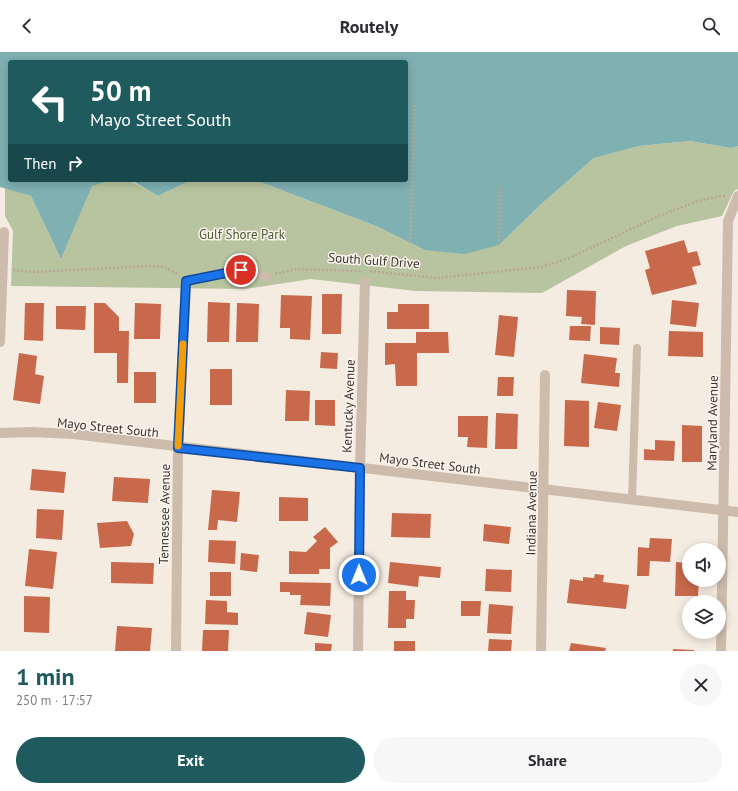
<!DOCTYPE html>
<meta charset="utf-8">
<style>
:root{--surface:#fff;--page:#f7f7f7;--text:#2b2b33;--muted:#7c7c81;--accent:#1f5a5e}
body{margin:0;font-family:"PT Sans",sans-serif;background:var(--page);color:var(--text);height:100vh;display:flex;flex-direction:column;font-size:15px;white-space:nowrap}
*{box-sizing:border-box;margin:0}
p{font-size:13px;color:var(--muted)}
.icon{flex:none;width:22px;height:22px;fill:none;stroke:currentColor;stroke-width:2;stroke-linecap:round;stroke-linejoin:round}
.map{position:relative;height:599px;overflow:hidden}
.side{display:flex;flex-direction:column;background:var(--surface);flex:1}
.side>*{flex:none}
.guide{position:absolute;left:8px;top:8px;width:400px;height:122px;border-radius:4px;box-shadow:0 2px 10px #0003;background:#1f5a5e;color:#fff;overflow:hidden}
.buttons{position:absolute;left:682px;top:491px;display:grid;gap:8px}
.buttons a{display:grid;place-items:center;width:44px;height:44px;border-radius:50%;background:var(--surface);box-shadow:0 2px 10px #0003;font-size:20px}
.pin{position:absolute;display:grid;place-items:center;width:34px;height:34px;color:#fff;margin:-17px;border:2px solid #fff;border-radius:50%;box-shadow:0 1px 4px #0007}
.me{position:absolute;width:44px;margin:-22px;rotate:0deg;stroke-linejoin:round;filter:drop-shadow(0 0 3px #0008)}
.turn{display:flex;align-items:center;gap:14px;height:84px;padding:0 16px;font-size:18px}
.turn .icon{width:52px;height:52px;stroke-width:2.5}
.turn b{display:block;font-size:28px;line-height:34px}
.then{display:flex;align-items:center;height:38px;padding:0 16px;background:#0003;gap:8px;font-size:15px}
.round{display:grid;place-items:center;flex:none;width:42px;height:42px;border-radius:21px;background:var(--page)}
.summary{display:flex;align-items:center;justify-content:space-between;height:68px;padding:0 16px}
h1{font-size:24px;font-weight:600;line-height:30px;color:var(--accent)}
.cta{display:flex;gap:8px;margin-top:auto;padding:8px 16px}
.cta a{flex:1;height:46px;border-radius:24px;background:var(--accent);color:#fff;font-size:16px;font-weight:600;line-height:46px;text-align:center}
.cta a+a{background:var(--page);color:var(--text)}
header{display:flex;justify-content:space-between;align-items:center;height:52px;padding:0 16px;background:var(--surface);font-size:18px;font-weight:600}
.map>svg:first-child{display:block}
.green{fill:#b8c4a0}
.water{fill:#7fb0b2}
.building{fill:#c8694b}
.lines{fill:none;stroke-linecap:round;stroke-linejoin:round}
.path{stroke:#b9a596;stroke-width:2.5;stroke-dasharray:2 2;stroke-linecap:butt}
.service{stroke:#cdbbac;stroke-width:8}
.minor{stroke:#cdbbac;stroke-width:10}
.route-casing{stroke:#114b97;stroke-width:10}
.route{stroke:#1a73e8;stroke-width:7}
.slow{stroke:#f59e0b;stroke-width:7}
.labels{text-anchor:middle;stroke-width:3;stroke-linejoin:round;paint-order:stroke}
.park-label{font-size:13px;fill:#4a5a2e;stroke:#fbf5ee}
.street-label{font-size:13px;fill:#3b302b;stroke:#fbf5ee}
</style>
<header><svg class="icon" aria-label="back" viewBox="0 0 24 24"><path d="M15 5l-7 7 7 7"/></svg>Routely<svg class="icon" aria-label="search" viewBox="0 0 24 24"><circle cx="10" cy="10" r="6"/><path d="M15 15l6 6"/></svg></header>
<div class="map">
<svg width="738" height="599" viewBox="0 0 738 599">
<rect width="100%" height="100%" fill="#f4ebe1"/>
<path class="green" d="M690 89 731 96 738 94V137L734 139 722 164 677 174 626 194 542 241 415 239 311 227 245 237 11 234 13 179 5 164V136L31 144 61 207 92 133C126 124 129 127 158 144L191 128H255L376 174 425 198 499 193 538 155 594 106 639 94Z"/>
<path class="water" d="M0 0H738V94L731 96 690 89 639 94 594 106 538 155 499 193 465 202 425 198 376 174 255 128H406V10H10V128H111L92 134 61 207 31 144 0 135Z
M131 128H191L158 144Z"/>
<path class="building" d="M684 188 688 201 697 199 701 213 692 215 697 232 652 243 645 218 650 216 645 199Z
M567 238 596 239 595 273 581 272 582 265 566 264Z
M322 242H342L341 282H322Z
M281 243 312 244 310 288 290 287V276H280Z
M672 248 699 251 696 275 670 272Z
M208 250 230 251 229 290H207Z
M25 251H44L43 289 24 288Z
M94 251H105L119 265V279H129L128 331H117V301H94Z
M135 251 161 252 160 287H134Z
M237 251 259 252 258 290H236Z
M398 252H429V277H387V260H398Z
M56 254H86L85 278 56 277Z
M499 263 518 265 514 305 495 303Z
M570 274H591L590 289 569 288Z
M600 275 620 276 619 293 600 292Z
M669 279 703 280V305L668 304Z
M416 280H448L449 301H417V334H396L395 312 385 313V291H416Z
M321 300 338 301 337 317 320 316Z
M19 301 37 304 35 322 44 324 40 352 13 348Z
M584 302 617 306 615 321H620L619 335 581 331Z
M210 317H232V353H210Z
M134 320H156V351H134Z
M498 325H514L513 344H497Z
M286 338 310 339 309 369H285Z
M315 348H335V374L315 373Z
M565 348 589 349V395L564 394Z
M598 350 621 353 617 379 594 376Z
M496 361 518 362 517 397H495Z
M458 364H488L487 396 467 395 468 385H458Z
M682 373 702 374V410H682Z
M655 388 675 389 674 409 644 408V397L655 398Z
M32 417 66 420 64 441 30 438Z
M114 425 150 427 148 451 112 449Z
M212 438 240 440 237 470 218 468 217 478H208Z
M279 445 308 446V469H279Z
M37 457 64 458 62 488 36 486Z
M392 461 431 462 430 486 391 485Z
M127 469 134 482 131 494 100 496 97 471Z
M484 472 511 475 509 492 483 489Z
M325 475 338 490 330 496V517H319V522H289V499L306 500 317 489 313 485Z
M650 486 672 487 670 510 650 509 649 524H637L638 495 649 496Z
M209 488 236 489 235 512 208 510Z
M29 497 57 500 53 537 25 534Z
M241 501 259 503 257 520 240 518Z
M111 510 154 511 153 532 111 531Z
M390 510 441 515 440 526 419 524 418 535 388 531Z
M676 510 689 511V528H699L698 544H675Z
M486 517 512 518 511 540 485 539Z
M210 520H231V544H210Z
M595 522 604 523 603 530 629 533 626 557 567 551 570 527 583 529V525L594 526Z
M280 530 331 531 330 554 300 553 301 543H290V540H280Z
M389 539H406V548H415L414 567H406V576H388Z
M24 544 50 545 49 581 24 580Z
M206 548 227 549V560L238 561V573L205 572Z
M461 549H481L480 564H461Z
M489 552 513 554 511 582 487 581Z
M307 560 331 563 328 585 304 582Z
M117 574 152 576 150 599H115Z
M203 578H229L228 599H202Z
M489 587 512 588 511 599H488Z
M394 589H415V599H394Z
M315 591 332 592 331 599H315Z
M571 591 606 596 605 599H569Z
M673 597 694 598V599H673Z"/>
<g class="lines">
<path class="path" d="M410 191 415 53
M499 193 500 135
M13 218 33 220 150 214 164 215 178 222
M370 219 436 226 541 215 567 207 659 164 698 149 721 144H726
M275 222 296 217 361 219"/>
<path class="service" d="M186 229 232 218H250L267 225
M632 447 637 296"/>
<path class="minor" d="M0 290 4 180
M0 381 31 380 73 382 738 460
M176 599 178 396 186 229
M358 599 360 416 365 230
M541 599 545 323
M721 599 728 169 738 144"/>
</g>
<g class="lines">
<g class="route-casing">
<path id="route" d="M241 218 186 229 178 396 360 416 359 523"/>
</g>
<use href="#route" class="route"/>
<path class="slow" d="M178 394 183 292"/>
</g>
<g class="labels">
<g class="park-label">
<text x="242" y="187">Gulf Shore Park</text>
</g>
<g class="street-label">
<text transform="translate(374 208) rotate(4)" y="5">South Gulf Drive</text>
<text transform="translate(348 354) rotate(-88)" y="5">Kentucky Avenue</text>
<text transform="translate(712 371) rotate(-89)" y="5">Maryland Avenue</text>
<text transform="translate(108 375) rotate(6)" y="5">Mayo Street South</text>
<text transform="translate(430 411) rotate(7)" y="5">Mayo Street South</text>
<text transform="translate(531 461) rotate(-89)" y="5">Indiana Avenue</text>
<text transform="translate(164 462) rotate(-89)" y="5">Tennessee Avenue</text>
</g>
</g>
</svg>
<div class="buttons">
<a><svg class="icon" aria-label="sound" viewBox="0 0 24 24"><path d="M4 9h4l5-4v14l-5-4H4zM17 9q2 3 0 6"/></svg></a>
<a><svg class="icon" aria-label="layers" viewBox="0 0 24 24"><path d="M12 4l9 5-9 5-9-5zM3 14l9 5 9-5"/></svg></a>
</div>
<div class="pin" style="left:241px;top:218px;background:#d93025"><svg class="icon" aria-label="arrive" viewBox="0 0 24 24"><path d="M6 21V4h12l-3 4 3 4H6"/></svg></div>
<svg class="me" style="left:359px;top:523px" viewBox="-20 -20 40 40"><circle r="17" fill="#1a73e8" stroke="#fff" stroke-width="3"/><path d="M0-11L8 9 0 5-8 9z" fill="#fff"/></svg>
<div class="guide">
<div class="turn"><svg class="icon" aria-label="left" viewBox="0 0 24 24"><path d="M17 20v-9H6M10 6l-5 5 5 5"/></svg><div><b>50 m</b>Mayo Street South</div></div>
<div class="then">Then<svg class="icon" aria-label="right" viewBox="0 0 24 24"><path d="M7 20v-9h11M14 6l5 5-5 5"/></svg></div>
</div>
</div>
<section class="side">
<div class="summary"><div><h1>1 min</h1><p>250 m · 17:57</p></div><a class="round"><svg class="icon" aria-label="close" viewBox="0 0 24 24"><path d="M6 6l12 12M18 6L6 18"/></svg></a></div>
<div class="cta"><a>Exit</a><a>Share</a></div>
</section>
